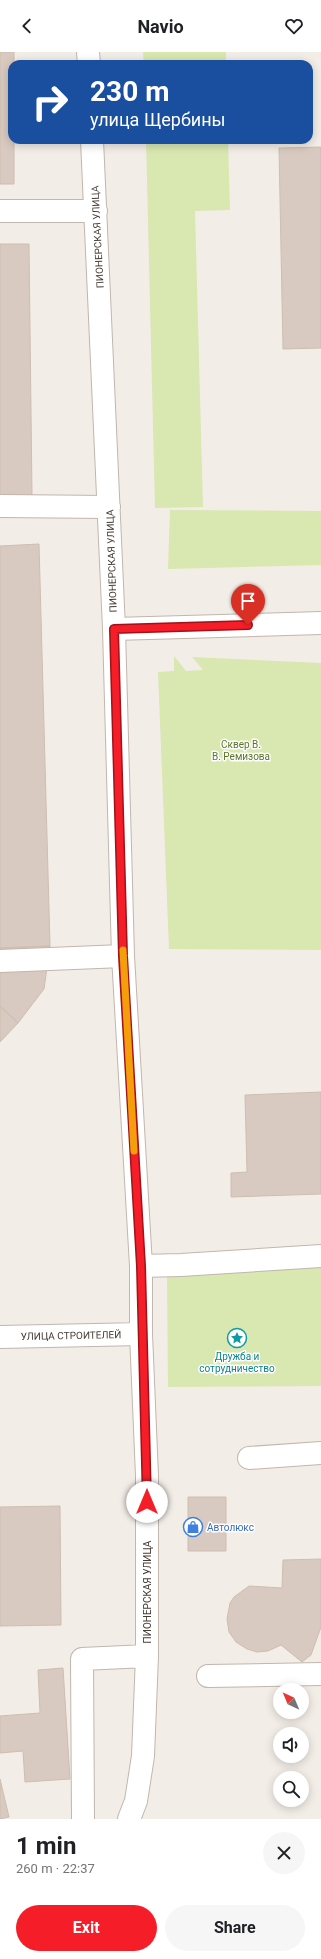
<!DOCTYPE html>
<meta charset="utf-8">
<style>
:root{--surface:#fff;--page:#f6f6f6;--text:#202124;--muted:#757577;--accent:#f51d28}
body{margin:0;font-family:Roboto,sans-serif;background:var(--page);color:var(--text);height:100vh;display:flex;flex-direction:column;font-size:15px;white-space:nowrap}
*{box-sizing:border-box;margin:0}
p{font-size:13px;color:var(--muted)}
.icon{flex:none;width:22px;height:22px;fill:none;stroke:currentColor;stroke-width:2;stroke-linecap:round;stroke-linejoin:round}
.map{position:relative;height:1767px;overflow:hidden}
.side{display:flex;flex-direction:column;background:var(--surface);flex:1}
.side>*{flex:none}
.banner{position:absolute;left:8px;top:8px;width:305px;height:84px;border-radius:12px;box-shadow:0 2px 10px #0003;background:#1a4fa0;color:#fff;overflow:hidden}
.needle{width:26px;rotate:316deg}
.tools{position:absolute;left:273px;top:1631px;display:grid;gap:8px}
.tools a{display:grid;place-items:center;width:36px;height:36px;border-radius:50%;background:var(--surface);box-shadow:0 2px 10px #0003;font-size:20px}
.pin{position:absolute;display:grid;place-items:center;width:34px;height:34px;color:#fff;margin:-41px -17px;border-radius:50% 50% 50% 0;rotate:-45deg;box-shadow:0 0 4px #0007}
.pin .icon{rotate:45deg}
.me{position:absolute;width:44px;margin:-22px;rotate:0deg;stroke-linejoin:round;filter:drop-shadow(0 0 3px #0008)}
.turn{display:flex;align-items:center;gap:14px;height:84px;padding:0 16px;font-size:18px}
.turn .icon{width:52px;height:52px;stroke-width:2.5}
.turn b{display:block;font-size:28px;line-height:34px}
.round{display:grid;place-items:center;flex:none;width:42px;height:42px;border-radius:21px;background:var(--page)}
.headline{display:flex;align-items:center;justify-content:space-between;height:68px;padding:0 16px}
h1{font-size:24px;font-weight:700;line-height:30px}
.primary-button{display:flex;gap:8px;margin-top:auto;padding:8px 16px}
.primary-button a{flex:1;height:46px;border-radius:24px;background:var(--accent);color:#fff;font-size:16px;font-weight:700;line-height:46px;text-align:center}
.primary-button a+a{background:var(--page);color:var(--text)}
header{display:flex;justify-content:space-between;align-items:center;height:52px;padding:0 16px;background:var(--surface);font-size:18px;font-weight:700}
.map>svg:first-child{display:block}
.green{fill:#d9e7b1}
.building{fill:#d8cac0;stroke:#cfbdb0}
.lines{fill:none;stroke-linecap:round;stroke-linejoin:round}
.minor-casing{stroke:#c2b6ad;stroke-width:24}
.minor{stroke:#fff;stroke-width:22}
.route-casing{stroke:#9f131a;stroke-width:10}
.route{stroke:#f51d28;stroke-width:7}
.slow{stroke:#f59e0b;stroke-width:7}
.labels{text-anchor:middle;stroke-width:3;stroke-linejoin:round;paint-order:stroke}
.street-label{font-size:10px;fill:#463d36;stroke:#fff}
.park-label{font-size:10px;fill:#57772b;stroke:#fff}
.culture-label{font-size:10px;fill:#0d838f;stroke:#fff}
.shop-label{font-size:10px;fill:#366cbe;stroke:#fff;text-anchor:start}
</style>
<header><svg class="icon" aria-label="back" viewBox="0 0 24 24"><path d="M15 5l-7 7 7 7"/></svg>Navio<svg class="icon" aria-label="heart" viewBox="0 0 24 24"><path d="M12 20l-8-8c-3-5 5-10 8-4 3-6 11-1 8 4z"/></svg></header>
<div class="map">
<svg width="321" height="1767" viewBox="0 0 321 1767">
<rect width="100%" height="100%" fill="#f3ede7"/>
<path class="green" d="M143 0H226V12H144Z
M146 88H228L230 158 195 159 203 455 155 456Z
M170 458 321 459V513L168 517Z
M174 604 186 619 203 618 192 605 321 611V898L169 897 158 620 174 619Z
M321 1216V1334L168 1335 167 1218Z"/>
<path class="building" d="M0 0H14V12H12V88H14V132H0Z
M321 95V296L283 297 279 96Z
M0 192H29L32 444H0Z
M39 492 50 894 0 896V494Z
M50 894 44 937 18 971 0 954V896Z
M0 954 18 971 0 990Z
M321 1040V1142L231 1145V1121L247 1120 245 1043Z
M188 1445H226V1499H188Z
M60 1454 61 1573 0 1574V1455Z
M321 1507V1575L311 1603 302 1610 281 1593 268 1599 257 1600 247 1597 236 1590 229 1580 227 1567 230 1551 234 1545 249 1534 282 1536 283 1508Z
M63 1616 70 1727 25 1730 23 1699 0 1701V1664L40 1661 38 1618Z
M0 1727 9 1765 0 1767Z"/>
<g class="lines">
<g class="minor-casing">
<path id="minor" d="M88 0 89 12
M92 88 114 577 123 904 141 1214V1282L147 1424V1604L143 1704 136 1749 129 1767
M0 159H96
M0 454 109 455
M114 577 321 571
M0 909 123 904
M141 1214 181 1213 321 1204
M0 1285 141 1282
M249 1406 321 1401
M208 1624 321 1622
M83 1767 82 1607 147 1604"/>
</g>
<use href="#minor" class="minor"/>
</g>
<g class="lines">
<g class="route-casing">
<path id="route" d="M147 1450 141 1214 123 904 114 577 248 573"/>
</g>
<use href="#route" class="route"/>
<path class="slow" d="M123 898 134 1099"/>
</g>
<defs>
<g id="sight-ring" transform="scale(1)"><circle r="9.5" fill="#fff" stroke="#0f9aa8" stroke-width="1.5"/><path d="M0-6L1.8-2.2L6-1.7L2.9 1.2L3.7 5.4L0 3.3L-3.7 5.4L-2.9 1.2L-6-1.7L-1.8-2.2Z" fill="#0f9aa8"/></g>
<g id="shop-ring" transform="scale(1)"><circle r="9.5" fill="#fff" stroke="#3f7fe0" stroke-width="1.5"/><path d="M-5-2.5h2.3a2.7 3.5 0 0 1 5.4 0H5L5.5 6h-11ZM-1.5-2.5h3a1.5 2.3 0 0 0-3 0Z" fill="#3f7fe0"/></g>
</defs>
<g fill-rule="evenodd">
<use href="#sight-ring" x="237" y="1286"/>
<use href="#shop-ring" x="193" y="1475"/>
</g>
<g class="labels">
<g class="street-label">
<text transform="translate(97 185) rotate(-93)" y="4">ПИОНЕРСКАЯ УЛИЦА</text>
<text transform="translate(111 509) rotate(-92)" y="4">ПИОНЕРСКАЯ УЛИЦА</text>
<text transform="translate(71 1283) rotate(-1)" y="4">УЛИЦА СТРОИТЕЛЕЙ</text>
<text transform="translate(147 1540) rotate(-90)" y="4">ПИОНЕРСКАЯ УЛИЦА</text>
</g>
<g class="park-label">
<text x="241" y="696">Сквер В.<tspan x="241" dy="12">В. Ремизова</tspan></text>
</g>
<g class="culture-label">
<text x="237" y="1308">Дружба и<tspan x="237" dy="12">сотрудничество</tspan></text>
</g>
<g class="shop-label">
<text x="207" y="1479">Автолюкс</text>
</g>
</g>
</svg>
<div class="tools">
<a><svg class="needle" viewBox="-14 -14 28 28"><path d="M0-13l5 13h-10z" fill="#e53935"/><path d="M0 13l5-13h-10z" fill="#757577"/></svg></a>
<a><svg class="icon" aria-label="sound" viewBox="0 0 24 24"><path d="M4 9h4l5-4v14l-5-4H4zM17 9q2 3 0 6"/></svg></a>
<a><svg class="icon" aria-label="search" viewBox="0 0 24 24"><circle cx="10" cy="10" r="6"/><path d="M15 15l6 6"/></svg></a>
</div>
<div class="pin" style="left:248px;top:573px;background:#d93025"><svg class="icon" aria-label="arrive" viewBox="0 0 24 24"><path d="M6 21V4h12l-3 4 3 4H6"/></svg></div>
<svg class="me" style="left:147px;top:1450px" viewBox="-20 -20 40 40"><circle r="19" fill="#fff"/><path d="M0-13L10 11 0 6-10 11z" fill="#f51d28"/></svg>
<div class="banner">
<div class="turn"><svg class="icon" aria-label="right" viewBox="0 0 24 24"><path d="M7 20v-9h11M14 6l5 5-5 5"/></svg><div><b>230 m</b>улица Щербины</div></div>
</div>
</div>
<section class="side">
<div class="headline"><div><h1>1 min</h1><p>260 m · 22:37</p></div><a class="round"><svg class="icon" aria-label="close" viewBox="0 0 24 24"><path d="M6 6l12 12M18 6L6 18"/></svg></a></div>
<div class="primary-button"><a>Exit</a><a>Share</a></div>
</section>
